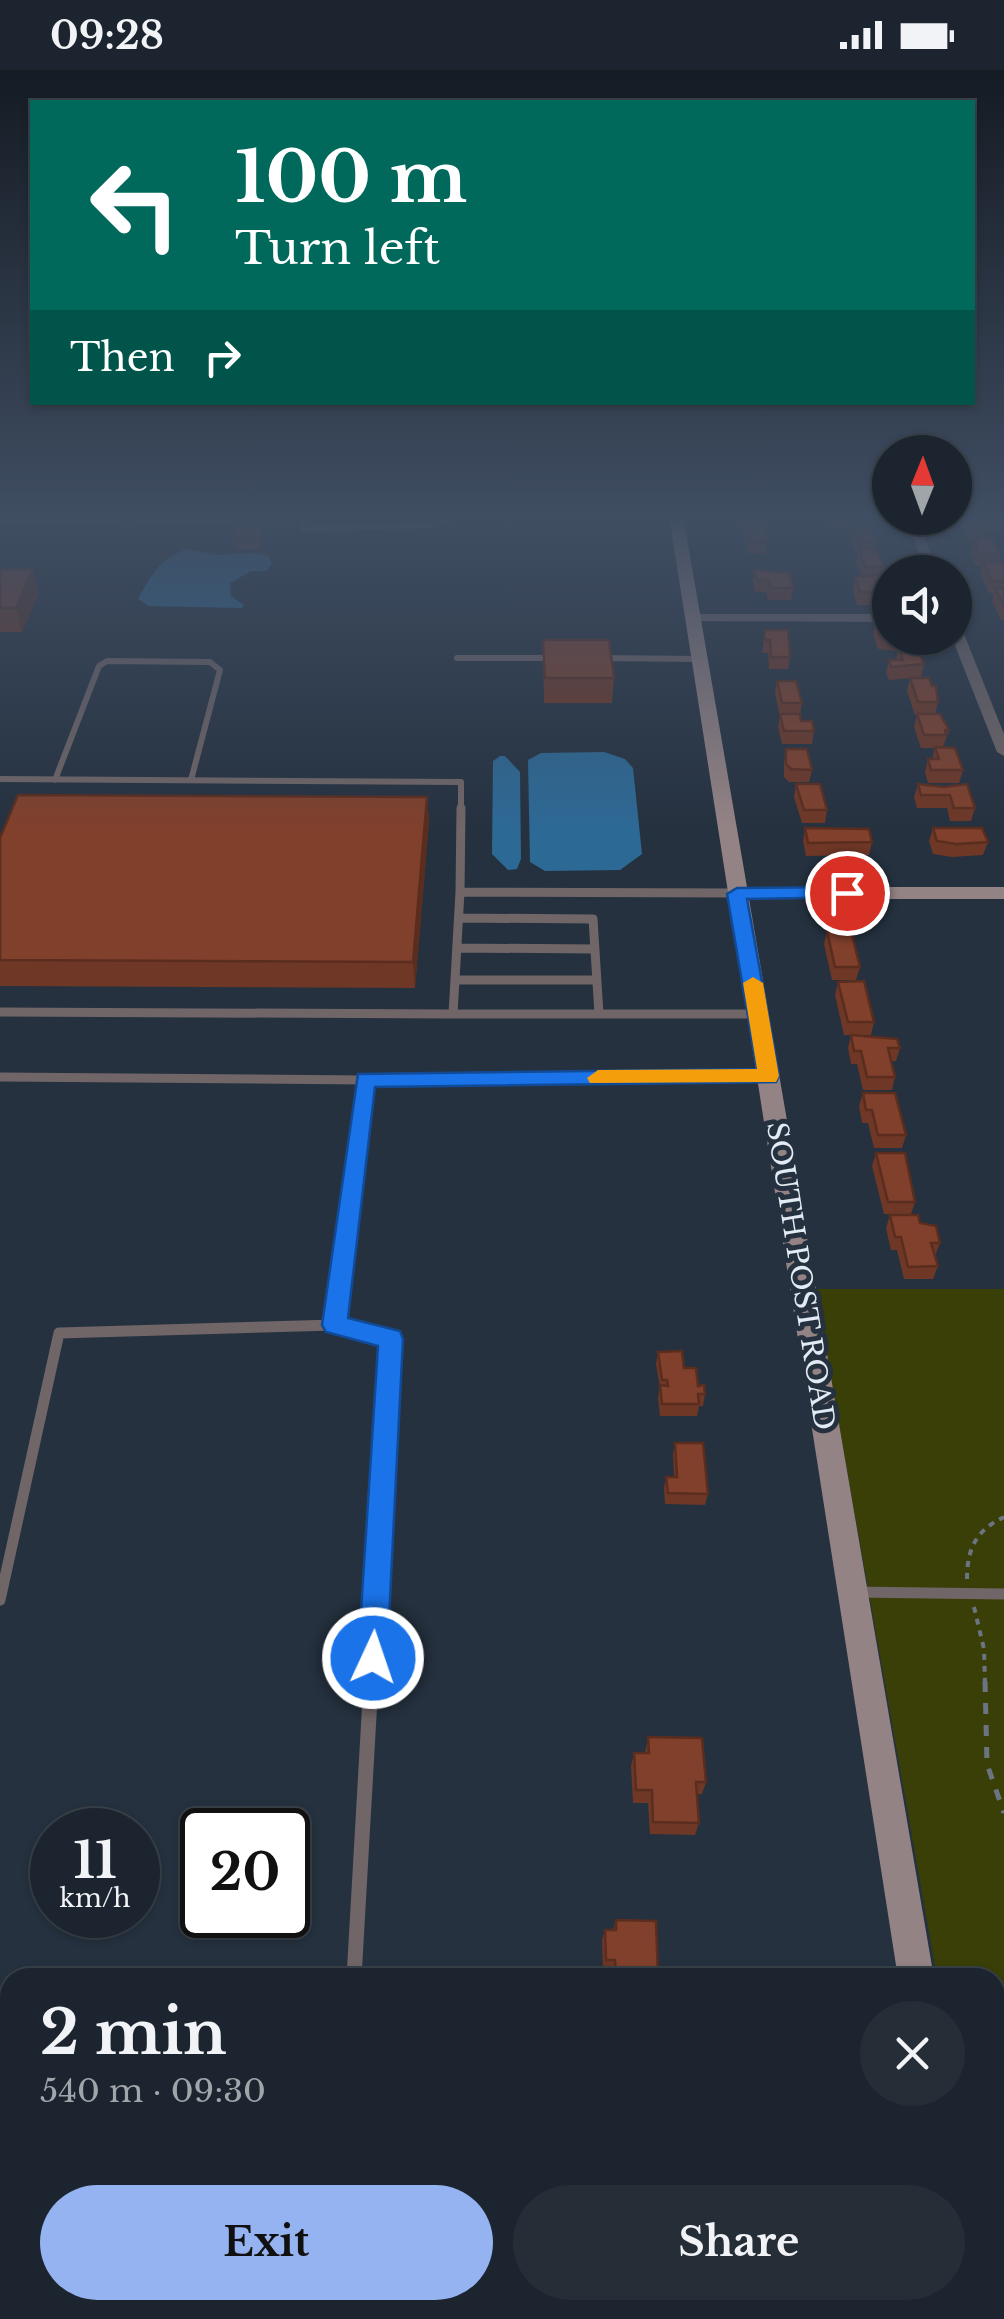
<!DOCTYPE html>
<meta charset="utf-8">
<style>
:root{--surface:#1c252f;--page:#252d37;--text:#f1f3f6;--muted:#a0a5aa;--line:#3a424b;--accent:#95b2f1}
body{margin:0;font-family:"Libre Baskerville",serif;background:var(--page);color:var(--text);height:100vh;display:flex;flex-direction:column;font-size:38px;white-space:nowrap}
*{box-sizing:border-box;margin:0}
p{font-size:32px;color:var(--muted)}
.icon{flex:none;width:55px;height:55px;fill:none;stroke:currentColor;stroke-width:2;stroke-linecap:round;stroke-linejoin:round}
.map{position:relative;flex:1;overflow:hidden}
.side{position:absolute;left:0px;top:1898px;width:1005px;height:352px;display:flex;flex-direction:column;background:var(--surface);border-radius:30px 30px 0 0;box-shadow:0 2px 8px #0004,0 0 0 2px var(--line)}
.side>*{flex:none}
.banner{position:absolute;left:30px;top:30px;width:945px;height:305px;border-radius:0px;box-shadow:0 2px 8px #0004,0 0 0 2px var(--line);background:#00695c;color:#fff;overflow:hidden}
.needle{width:65px;rotate:1deg}
.tools{position:absolute;left:872px;top:365px;display:grid;gap:20px}
.tools a{display:grid;place-items:center;width:100px;height:100px;border-radius:50%;background:var(--surface);box-shadow:0 2px 8px #0004,0 0 0 2px var(--line);font-size:50px}
.speed{position:absolute;left:30px;top:1738px;display:flex;gap:20px;font-size:50px;font-weight:700;text-align:center}
.speed>*{display:grid;place-content:center;width:130px;height:130px;border-radius:50%;background:var(--surface);box-shadow:0 2px 8px #0004,0 0 0 2px var(--line);line-height:1}
.speed small{font-size:25px;font-weight:400}
.speed .limit{border:5px solid #111;border-radius:15px;background:#fff;color:#111}
.pin{position:absolute;display:grid;place-items:center;width:85px;height:85px;color:#fff;margin:-42px;border:5px solid #fff;border-radius:50%;box-shadow:0 2px 10px #0007}
.me{position:absolute;width:110px;margin:-55px;rotate:3deg;stroke-linejoin:round;filter:drop-shadow(0 0 8px #0008)}
.turn{display:flex;align-items:center;gap:35px;height:210px;padding:0 40px;font-size:45px}
.turn .icon{width:130px;height:130px;stroke-width:2.5}
.turn b{display:block;font-size:70px;line-height:85px}
.then{display:flex;align-items:center;height:95px;padding:0 40px;background:#0003;gap:20px;font-size:38px}
.round{display:grid;place-items:center;flex:none;width:105px;height:105px;border-radius:52px;background:var(--page)}
.headline{display:flex;align-items:center;justify-content:space-between;height:170px;padding:0 40px}
h1{font-size:60px;font-weight:700;line-height:75px}
.primary-button{display:flex;gap:20px;margin-top:auto;padding:20px 40px}
.primary-button a{flex:1;height:115px;border-radius:60px;background:var(--accent);color:#111;font-size:40px;font-weight:700;line-height:115px;text-align:center}
.primary-button a+a{background:var(--page);color:var(--text)}
.status{display:flex;justify-content:space-between;align-items:center;height:70px;padding:0 50px;background:var(--surface);direction:ltr}
.status svg{height:28px;fill:currentColor}
.map>svg:first-child{display:block}
.green{fill:#3a3f08}
.water{fill:#2d6995}
.lines{fill:none;stroke-linecap:round;stroke-linejoin:round}
.path-far1{stroke:#6b7581;stroke-width:4;stroke-dasharray:6 6;stroke-linecap:butt}
.path{stroke:#6b7581;stroke-width:5;stroke-dasharray:11 11;stroke-linecap:butt}
.lane-far3{stroke:#706567;stroke-width:6}
.lane-far2{stroke:#706567;stroke-width:9}
.lane-far1{stroke:#706567;stroke-width:11}
.lane{stroke:#706567;stroke-width:15}
.street{fill:#706567;fill-rule:evenodd}
.secondary{fill:#948385;fill-rule:evenodd}
.wall{fill:#6e3726}
.shaded-wall{fill:#5a2d1f}
.building{fill:#80402c;stroke:#5a2d1f;stroke-width:2.5}
.route{fill:#1a73e8;stroke:#114b97;stroke-width:2.5}
.slow{fill:#f59e0b}
.labels{text-anchor:middle;stroke-width:10;stroke-linejoin:round;paint-order:stroke}
.street-label{font-size:28px;fill:#e2eaf3;stroke:#25313f}
</style>
<div class="status"><b>09:28</b><svg viewBox="0 0 49 12"><path d="M0 12V9h3v3zM5 12V6h3v6zM10 12V3h3v9zM15 12V0h3v12zM26 1h20v11H26zM47 4h2v5h-2z"/></svg></div>
<div class="map">
<svg width="1004" height="2249" viewBox="0 0 1004 2249">
<rect width="100%" height="100%" fill="#25313f"/>
<path class="green" d="M815 1219H1004V1962H995V1908L937 1907Z"/>
<path class="water" d="M186 479 216 485 256 483 269 486 272 494 266 501H251L230 513 231 526 244 535 242 538 149 536 138 529C152 504 158 491 186 479Z
M604 682 625 689 633 698 642 784 620 800 545 801 530 792 528 690 541 683Z
M500 686H505L520 702 521 789 517 799 508 800 492 784 493 691Z"/>
<g class="lines">
<path class="path-far1" d="M967 1509C967 1479 976 1460 1004 1447
M974 1537 984 1579 985 1613"/>
<path class="path" d="M985 1611 987 1694 1004 1743"/>
<path class="lane-far3" d="M305 445 302 459 429 455 463 445
M633 445H676
M457 588H551
M598 588 700 589
M0 709 461 712V741
M55 710 99 596 107 591 210 592 220 600 191 710"/>
<path class="lane-far2" d="M460 822 461 738
M737 823 460 822 453 944H757
M459 848 593 849 599 944
M457 878 595 879
M455 910H597
M0 942 453 944
M0 1007 365 1010 768 1006
M351 1121 365 1010"/>
<path class="lane-far1" d="M335 1255 391 1269 371 1613
M854 1522 1004 1524
M0 1530 59 1263 335 1255 352 1119"/>
<path class="lane" d="M354 1908 371 1611
M0 1986H10
M995 2015 1004 2016
M0 2102H10
M79 2249 80 2240"/>
<path class="street" d="M905 448H917L939 502H927Z
M693 544H890V552L688 551 686 548Z
M955 555 962 559 1004 664V686L997 682 952 568H955Z"/>
<path class="secondary" d="M669 445H683L747 817H1004V829H749L934 1908H898Z
M950 2240H992L993 2249H951Z"/>
</g>
<path class="wall" d="M0 445H123L121 452 0 453Z
M134 445H293L292 451 135 453Z
M738 445H769L768 451H759L758 455 767 472 765 484H749L744 467 745 460H742Z
M827 445H856L855 448H848L846 457H829Z
M963 445H1004L1003 460H989L987 467 1000 484 998 492 1004 497V550H1001L992 531 994 523H989L980 504 982 496H976L970 484 975 471H969L961 455Z
M853 454 875 471 874 478 884 497 883 505 887 511 884 524H879L876 535H857L853 520 855 507H862L856 491 858 483H856L850 466Z
M260 458 262 470 261 479H235L233 467Z
M0 499H32L39 523 22 562H0Z
M754 500 793 518 791 530H768L766 522H755L753 513Z
M876 552 912 569 910 578 924 594 921 607 889 610 886 602 889 590H896L898 581 878 579 873 564Z
M765 560 790 587 788 599H769L768 583H762Z
M543 570 614 608 612 633H544Z
M910 608 938 632 935 644 949 660 943 677 963 700 959 713H928L925 702 928 689H932L935 678H921L914 657 917 645H915L907 621Z
M777 611 802 633 800 645 801 651 814 661 812 674H782L778 657 780 646 775 623Z
M786 679 812 700 809 712H789L784 707V692Z
M796 714 827 740 825 753H802L794 727Z
M918 714 944 717 975 738 971 751H950L947 738H917L914 727Z
M427 727 429 752 415 918 0 916V768Z
M805 758 872 772 869 785 806 786 803 771Z
M933 758 988 772 983 785 952 787 933 784 929 771Z
M827 861 860 897 856 910H832L824 874Z
M838 912 874 952 871 965H844L835 925Z
M851 965 900 978 896 991H891L895 1007 892 1020H863L857 994H851L848 978Z
M863 1023 906 1065 902 1078H874L868 1053H862L859 1036Z
M876 1083 915 1132 911 1144H884L872 1096Z
M890 1145 920 1153 940 1173 935 1186 938 1196 933 1209H904L897 1180H891L886 1158Z
M658 1282 684 1298 705 1324 703 1336H699L697 1346H660L658 1327 660 1317 656 1294Z
M675 1373 708 1424 705 1435 665 1434 664 1418 666 1407H674L673 1384Z
M648 1667 706 1712 702 1724H697L699 1753 695 1765 650 1764 648 1733H633L631 1696 634 1683H645Z
M616 1850 658 1908H604L605 1904H613L612 1900H603L602 1870 605 1860H613Z"/>
<path class="shaded-wall" d="M32 499 39 523 22 562 16 538Z
M427 727 429 752 415 918 413 892Z"/>
<path class="building" d="M743 445H758L759 448H743Z
M965 445H1004V448H984L989 459H972Z
M853 454H869L875 471H858Z
M746 455H762L767 472H751Z
M235 456 260 458 259 467H233Z
M976 467H992L1000 484H979L974 472H978Z
M859 478H875L884 497H865Z
M983 492H1002L1004 497V511H992Z
M0 499H32L16 538H0Z
M754 500 789 503 793 518H770L768 510H757Z
M884 504 887 511H875L879 522H860L855 507Z
M995 518H1004V537Z
M876 552H890V568H912V569L881 567Z
M765 560H788L790 587H771L770 570H764Z
M543 570H609L614 608H545Z
M899 578H918L924 594 891 597 889 590H903Z
M910 608H929L932 616H936L938 632H918Z
M777 611H796L802 633H782Z
M780 644H800L801 651H812L814 661H784Z
M917 644H940L949 660H945L946 665H924Z
M935 677 955 678 963 700H931L928 689H939Z
M786 679H807L812 700 791 699 786 694Z
M796 714H820L827 740H804Z
M918 714 944 717 967 714 975 738H954L950 725H921Z
M18 725 427 727 413 892 0 890V768Z
M805 758 869 759 872 772 808 773Z
M933 758H982L988 772 956 774 937 771Z
M827 861H851L860 897H835Z
M864 911 874 952H848L838 912Z
M851 965 897 969 900 978H888L895 1007H867L861 981H854Z
M863 1023H895L906 1065H878L872 1040H866Z
M876 1083H905L915 1132H888Z
M890 1145H918L920 1153 936 1156 940 1173H931L938 1196 908 1197 901 1167H895Z
M682 1281 684 1298H696L698 1316 704 1315 705 1324H698L699 1334H662L660 1315 668 1316 667 1310H662L658 1282Z
M675 1373H703L708 1424 668 1423 666 1407H677Z
M648 1667 702 1668 706 1712H696L699 1753 653 1752 652 1720H636L634 1683H649Z
M616 1850 656 1851 658 1908H605V1904H616L615 1890H606L605 1860H616Z"/>
<linearGradient id="sky" x2="0" y2="1"><stop stop-color="#141b23"/><stop offset="0.59" stop-color="#404e63"/><stop offset="1" stop-color="#404e63" stop-opacity="0"/></linearGradient>
<rect width="1004" height="760" fill="url(#sky)"/>
<path class="route" d="M847 817 856 823 854 827 747 829 779 1006 776 1012 375 1017 348 1248 400 1261 403 1269 387 1588 383 1598 373 1602 362 1598 358 1588 378 1276 326 1262 322 1255 358 1004 757 999 727 824 737 818Z"/>
<path class="slow" d="M753 907 763 913 779 1006 776 1012 590 1013 587 1008 598 1000 757 999 743 913Z"/>
<g class="labels">
<g class="street-label">
<text transform="translate(801 1206) rotate(81)" y="10">SOUTH POST ROAD</text>
</g>
</g>
</svg>
<div class="tools">
<a><svg class="needle" viewBox="-14 -14 28 28"><path d="M0-13l5 13h-10z" fill="#e53935"/><path d="M0 13l5-13h-10z" fill="#a0a5aa"/></svg></a>
<a><svg class="icon" aria-label="sound" viewBox="0 0 24 24"><path d="M4 9h4l5-4v14l-5-4H4zM17 9q2 3 0 6"/></svg></a>
</div>
<div class="speed"><div>11<small>km/h</small></div><div class="limit">20</div></div>
<div class="pin" style="left:847px;top:823px;background:#d93025"><svg class="icon" aria-label="arrive" viewBox="0 0 24 24"><path d="M6 21V4h12l-3 4 3 4H6"/></svg></div>
<svg class="me" style="left:373px;top:1588px" viewBox="-20 -20 40 40"><circle r="17" fill="#1a73e8" stroke="#fff" stroke-width="3"/><path d="M0-11L8 9 0 5-8 9z" fill="#fff"/></svg>
<div class="banner">
<div class="turn"><svg class="icon" aria-label="left" viewBox="0 0 24 24"><path d="M17 20v-9H6M10 6l-5 5 5 5"/></svg><div><b>100 m</b>Turn left</div></div>
<div class="then">Then<svg class="icon" aria-label="right" viewBox="0 0 24 24"><path d="M7 20v-9h11M14 6l5 5-5 5"/></svg></div>
</div>
<section class="side">
<div class="headline"><div><h1>2 min</h1><p>540 m · 09:30</p></div><a class="round"><svg class="icon" aria-label="close" viewBox="0 0 24 24"><path d="M6 6l12 12M18 6L6 18"/></svg></a></div>
<div class="primary-button"><a>Exit</a><a>Share</a></div>
</section>
</div>
